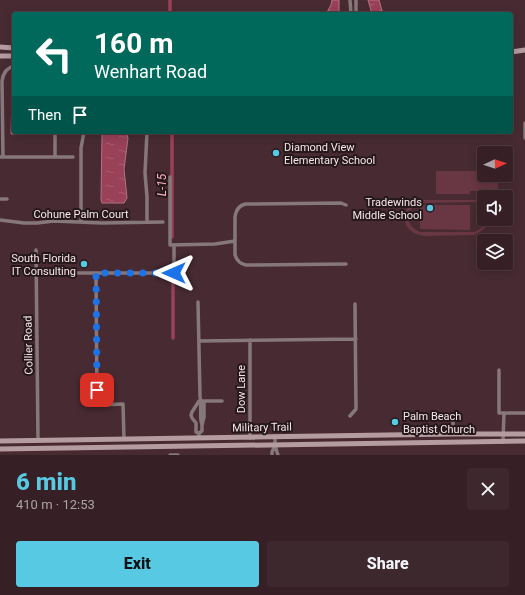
<!DOCTYPE html>
<meta charset="utf-8">
<style>
:root{--surface:#362026;--page:#3d282e;--text:#f1f3f6;--muted:#aaa3a7;--line:#503e43;--accent:#57c9e2}
body{margin:0;font-family:Roboto,sans-serif;background:var(--page);color:var(--text);height:100vh;display:flex;flex-direction:column;font-size:15px;white-space:nowrap}
*{box-sizing:border-box;margin:0}
p{font-size:13px;color:var(--muted)}
.icon{flex:none;width:22px;height:22px;fill:none;stroke:currentColor;stroke-width:2;stroke-linecap:round;stroke-linejoin:round}
.map{position:relative;height:455px;overflow:hidden}
.drawer{display:flex;flex-direction:column;background:var(--surface);flex:1}
.drawer>*{flex:none}
.top-card{position:absolute;left:12px;top:12px;width:501px;height:122px;border-radius:4px;box-shadow:0 2px 10px #0003,0 0 0 1px var(--line);background:#00695c;color:#fff;overflow:hidden}
.needle{width:26px;rotate:87deg}
.controls{position:absolute;left:477px;top:146px;display:grid;gap:8px}
.controls a{display:grid;place-items:center;width:36px;height:36px;border-radius:4px;background:var(--surface);box-shadow:0 2px 10px #0003,0 0 0 1px var(--line);font-size:20px}
.pin{position:absolute;display:grid;place-items:center;width:34px;height:34px;color:#fff;margin:-17px;border-radius:8px;box-shadow:0 2px 6px #0006}
.me{position:absolute;width:44px;margin:-22px;rotate:270deg;stroke-linejoin:round;filter:drop-shadow(0 0 3px #0008)}
.turn{display:flex;align-items:center;gap:14px;height:84px;padding:0 16px;font-size:18px}
.turn .icon{width:52px;height:52px;stroke-width:2.5}
.turn b{display:block;font-size:28px;line-height:34px}
.then{display:flex;align-items:center;height:38px;padding:0 16px;background:#0003;gap:8px;font-size:15px}
.round{display:grid;place-items:center;flex:none;width:42px;height:42px;border-radius:4px;background:var(--page)}
.headline{display:flex;align-items:center;justify-content:space-between;height:68px;padding:0 16px}
h1{font-size:24px;font-weight:800;line-height:30px;color:var(--accent)}
.primary-button{display:flex;gap:8px;margin-top:auto;padding:8px 16px}
.primary-button a{flex:1;height:46px;border-radius:4px;background:var(--accent);color:#111;font-size:16px;font-weight:800;line-height:46px;text-align:center}
.primary-button a+a{background:var(--page);color:var(--text)}
.map>svg:first-child{display:block}
.garden{fill:#693643}
.water{fill:url(#water-ripples);stroke:#b57284}
.lines{fill:none;stroke-linecap:round;stroke-linejoin:round}
.canal{stroke:#984159;stroke-width:3.5}
.street{stroke:#86777a;stroke-width:3.5}
.secondary{stroke:#b49ca0;stroke-width:5}
.route{stroke:#1a73e8;stroke-width:7;stroke-dasharray:0 12.6}
.poi-dot{fill:#57c9e2;stroke:#25181b;stroke-width:1.5}
.labels{text-anchor:middle;stroke-width:4;stroke-linejoin:round;paint-order:stroke}
.poi-label{font-size:11px;fill:#f8e5e8;stroke:#25181b;text-anchor:start}
.street-label{font-size:11px;fill:#f8e5e8;stroke:#25181b}
.water-label{font-size:12px;font-style:italic;fill:#fcb1c1;stroke:#25181b}
</style>
<div class="map">
<svg width="525" height="455" viewBox="0 0 525 455">
<defs>
<pattern id="water-ripples" width="26" height="14" patternUnits="userSpaceOnUse"><rect width="26" height="14" fill="#984159"/><path d="M2 4q2-2 4 0t4 0M15 11q2-2 4 0t4 0" fill="none" stroke="#a75c71"/></pattern>
</defs>
<rect width="100%" height="100%" fill="#482b32"/>
<path class="garden" d="M436 171H484V175H498V191H470V194H436Z
M425 200H475L481 202 484 204V210L479 204 474 202 419 203C404 211 405 225 420 232H474C480 229 485 226 486 219H489C488 228 482 231 474 235L425 236C420 235 414 234 410 230 403 224 403 212 410 205 414 201 420 201 425 200Z
M420 205H470V230L420 229Z"/>
<path class="water" d="M332 0H339V14H326L331 5Z
M368 0H379L383 14H372Z
M14 91V132H32V134H11L12 92Z
M104 132H126L128 138 124 169 127 198 124 203H102L101 200 102 135Z"/>
<g class="lines">
<path class="canal" d="M170 0V14
M172 132V237
M173 276V338"/>
<path class="street" d="M350 0 351 14
M356 0V14
M525 123V138
M55 132V157
M147 132 145 173 147 197V222
M0 157H73
M3 157 2 81C3 73 6 68 14 66
M170 177V245L215 244 235 241
M0 199H7
M0 220 24 223H37L54 221 102 223 163 222
M81 222V148L84 132
M36 250 38 440
M346 264 246 265C240 264 237 261 235 255V217C236 210 239 205 246 204L341 203 346 205
M66 273H174V245
M96 273 97 405 123 404 124 439
M198 302 200 396C202 406 199 416 202 425
M250 340V438
M199 341 356 339
M499 370V413H525
M453 415V434
M350 416 356 409 355 304
M199 433 202 431V425L204 417V401
M199 438V433L196 432V423L192 418 191 415 192 412 199 401H222
M275 438V445L277 452 278 455
M503 442 504 413
M170 455H178
M272 455V452L275 445"/>
<path class="secondary" d="M0 47 14 48
M511 52 525 50
M0 56H14
M0 441 453 434H525
M0 449 525 441"/>
</g>
<g class="lines">
<path class="route" d="M97 390 96 273H174"/>
</g>
<g class="poi-dot">
<circle cx="276" cy="153" r="4"/>
<circle cx="430" cy="208" r="4"/>
<circle cx="84" cy="264" r="4"/>
<circle cx="395" cy="422" r="4"/>
</g>
<g class="labels">
<g class="poi-label">
<text x="284" y="151">Diamond View<tspan x="284" dy="13">Elementary School</tspan></text>
<text x="422" y="206" text-anchor="end">Tradewinds<tspan x="422" dy="13">Middle School</tspan></text>
<text x="76" y="262" text-anchor="end">South Florida<tspan x="76" dy="13">IT Consulting</tspan></text>
<text x="403" y="420">Palm Beach<tspan x="403" dy="13">Baptist Church</tspan></text>
</g>
<g class="street-label">
<text x="81" y="218">Cohune Palm Court</text>
<text transform="translate(28 345) rotate(-91)" y="4">Collier Road</text>
<text transform="translate(241 389) rotate(-90)" y="4">Dow Lane</text>
<text transform="translate(262 427) rotate(-1)" y="4">Military Trail</text>
</g>
<g class="water-label">
<text transform="translate(162 185) rotate(-90)" y="4">L-15</text>
</g>
</g>
</svg>
<div class="controls">
<a><svg class="needle" viewBox="-14 -14 28 28"><path d="M0-13l5 13h-10z" fill="#e53935"/><path d="M0 13l5-13h-10z" fill="#aaa3a7"/></svg></a>
<a><svg class="icon" aria-label="sound" viewBox="0 0 24 24"><path d="M4 9h4l5-4v14l-5-4H4zM17 9q2 3 0 6"/></svg></a>
<a><svg class="icon" aria-label="layers" viewBox="0 0 24 24"><path d="M12 4l9 5-9 5-9-5zM3 14l9 5 9-5"/></svg></a>
</div>
<div class="pin" style="left:97px;top:390px;background:#d93025"><svg class="icon" aria-label="arrive" viewBox="0 0 24 24"><path d="M6 21V4h12l-3 4 3 4H6"/></svg></div>
<svg class="me" style="left:174px;top:273px" viewBox="-20 -20 40 40"><path d="M0-17L14 15 0 8-14 15z" fill="#1a73e8" stroke="#fff" stroke-width="4"/></svg>
<div class="top-card">
<div class="turn"><svg class="icon" aria-label="left" viewBox="0 0 24 24"><path d="M17 20v-9H6M10 6l-5 5 5 5"/></svg><div><b>160 m</b>Wenhart Road</div></div>
<div class="then">Then<svg class="icon" aria-label="arrive" viewBox="0 0 24 24"><path d="M6 21V4h12l-3 4 3 4H6"/></svg></div>
</div>
</div>
<section class="drawer">
<div class="headline"><div><h1>6 min</h1><p>410 m · 12:53</p></div><a class="round"><svg class="icon" aria-label="close" viewBox="0 0 24 24"><path d="M6 6l12 12M18 6L6 18"/></svg></a></div>
<div class="primary-button"><a>Exit</a><a>Share</a></div>
</section>
